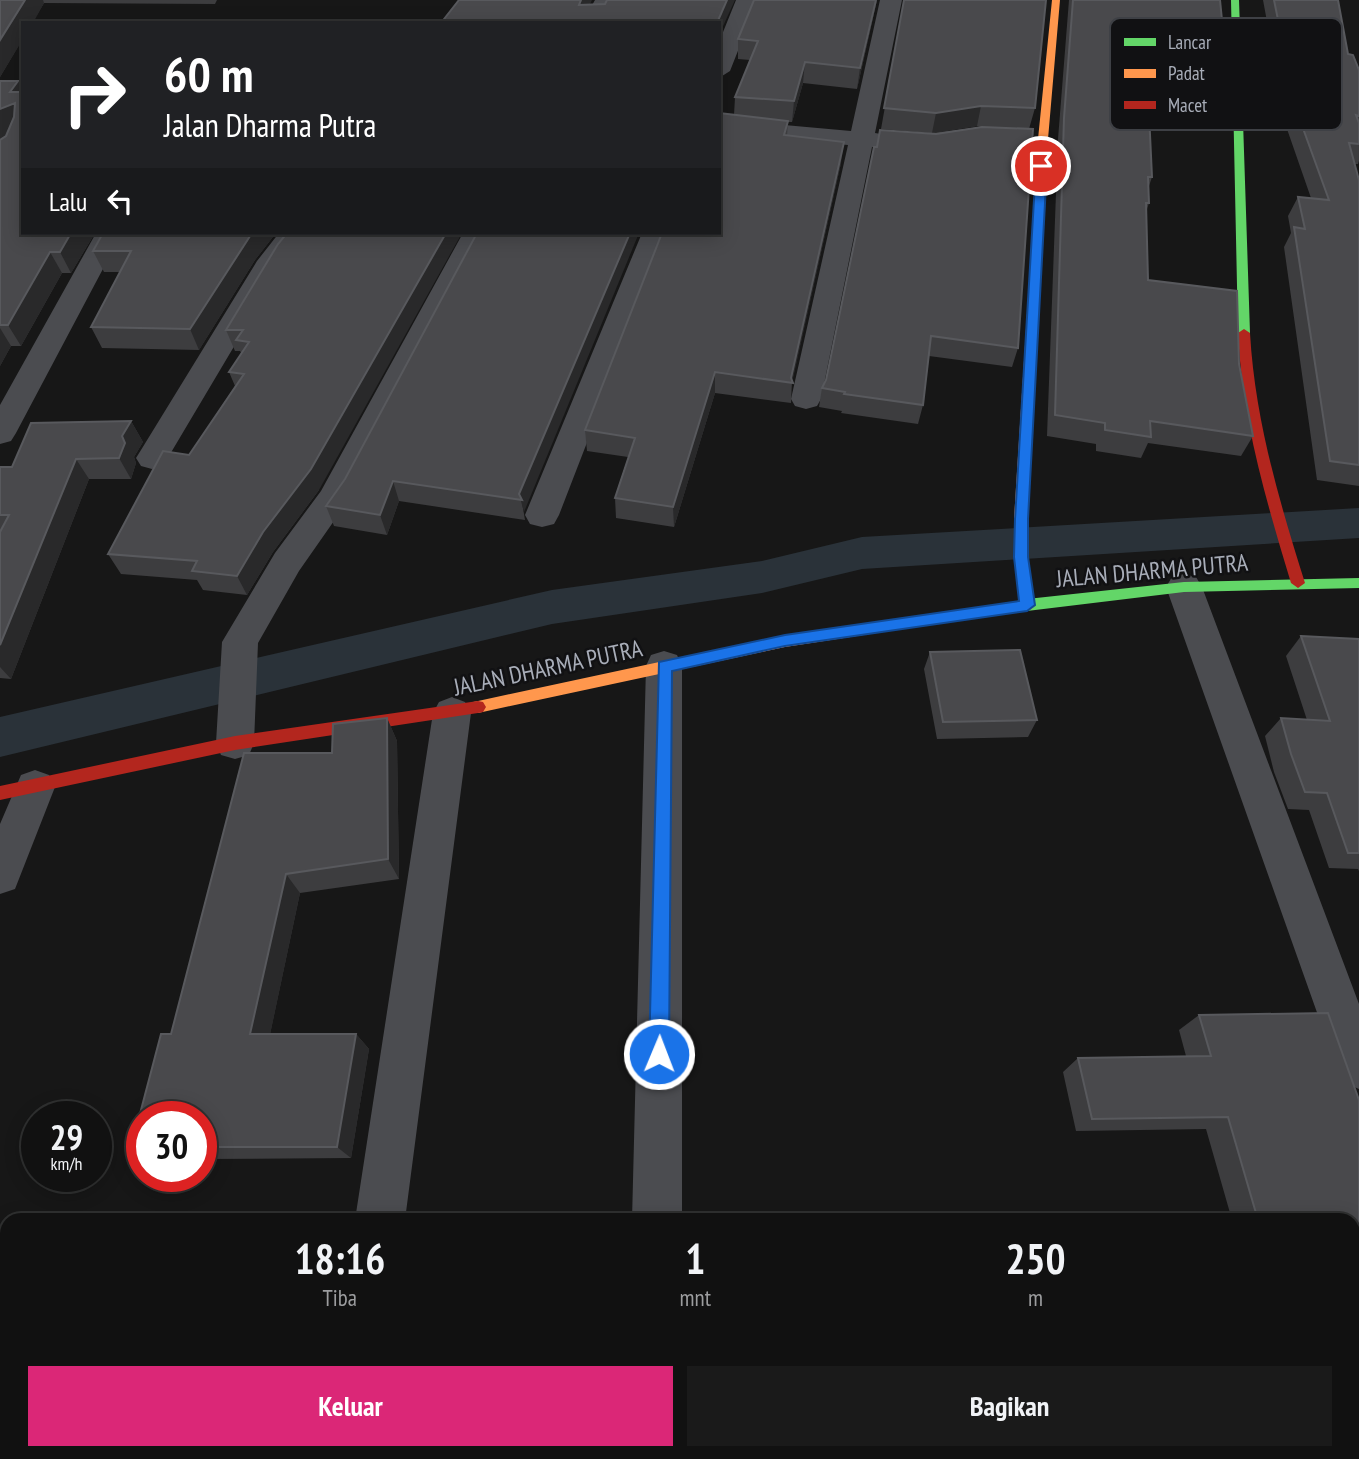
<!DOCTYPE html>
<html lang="id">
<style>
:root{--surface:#111;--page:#1a1a1a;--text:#f1f3f6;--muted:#9c9d9f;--line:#303131;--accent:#db2777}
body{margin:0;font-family:"PT Sans Narrow",sans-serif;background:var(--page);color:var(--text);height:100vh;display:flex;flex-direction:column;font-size:26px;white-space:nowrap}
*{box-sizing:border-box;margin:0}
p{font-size:23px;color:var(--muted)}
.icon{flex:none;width:38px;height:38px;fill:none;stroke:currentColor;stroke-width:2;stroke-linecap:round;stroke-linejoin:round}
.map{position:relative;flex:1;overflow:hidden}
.details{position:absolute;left:0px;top:1213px;width:1360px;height:247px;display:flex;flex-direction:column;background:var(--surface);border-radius:21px 21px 0 0;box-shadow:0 4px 18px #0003,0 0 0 2px var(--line)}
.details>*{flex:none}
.hud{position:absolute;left:21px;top:21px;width:700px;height:214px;border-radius:0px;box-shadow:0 4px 18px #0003,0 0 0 2px var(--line);background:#202124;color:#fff;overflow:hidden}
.speed{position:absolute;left:21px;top:1101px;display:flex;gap:14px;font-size:35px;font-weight:700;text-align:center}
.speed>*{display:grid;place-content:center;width:91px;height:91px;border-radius:50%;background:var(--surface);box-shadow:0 4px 18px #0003,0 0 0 2px var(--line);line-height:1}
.speed small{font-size:18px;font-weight:400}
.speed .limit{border:10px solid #d22;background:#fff;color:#111}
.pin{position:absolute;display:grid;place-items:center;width:60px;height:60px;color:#fff;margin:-30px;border:4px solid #fff;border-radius:50%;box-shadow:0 2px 7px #0007}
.me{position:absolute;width:77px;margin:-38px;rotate:1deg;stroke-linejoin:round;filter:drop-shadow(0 0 5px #0008)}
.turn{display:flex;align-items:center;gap:24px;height:147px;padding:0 28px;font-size:32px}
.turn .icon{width:91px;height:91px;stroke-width:2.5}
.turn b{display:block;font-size:49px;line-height:60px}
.then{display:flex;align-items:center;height:66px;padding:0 28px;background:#0003;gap:14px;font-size:26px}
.eta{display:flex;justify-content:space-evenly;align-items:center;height:119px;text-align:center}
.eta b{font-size:42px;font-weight:700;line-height:49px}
.primary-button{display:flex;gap:14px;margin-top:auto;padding:14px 28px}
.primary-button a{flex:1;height:80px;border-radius:0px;background:var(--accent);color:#fff;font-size:28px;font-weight:700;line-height:80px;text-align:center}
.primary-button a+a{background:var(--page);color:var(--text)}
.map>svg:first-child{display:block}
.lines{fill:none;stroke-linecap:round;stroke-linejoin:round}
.canal{fill:#2a3239;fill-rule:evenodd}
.street{fill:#4b4c50;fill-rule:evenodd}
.fast{fill:#63d668;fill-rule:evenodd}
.slow{fill:#ff974d;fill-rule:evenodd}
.jam{fill:#b3261e;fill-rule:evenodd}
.wall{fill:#3d3d3f;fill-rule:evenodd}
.shaded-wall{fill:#29292a}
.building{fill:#49494c;stroke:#58595d;stroke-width:2}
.route{fill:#1a73e8;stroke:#114b97;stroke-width:2}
.labels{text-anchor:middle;stroke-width:5;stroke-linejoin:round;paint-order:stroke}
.street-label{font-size:24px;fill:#a8adb8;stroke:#111113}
.key{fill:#111113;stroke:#3e4045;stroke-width:2}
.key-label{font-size:19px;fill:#a8adb8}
</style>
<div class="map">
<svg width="1359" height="1459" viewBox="0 0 1359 1459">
<rect width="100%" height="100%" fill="#171717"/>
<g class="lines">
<path class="canal" d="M1359 508V538L862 569 762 593 552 624 0 757V717L552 590 762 561 862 537Z"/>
<path class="street" d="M595 0H617L604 23H582Z
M736 0H758L730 71 719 78V42Z
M880 0H902L875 133 893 136 896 141 893 146 872 147 821 399 817 406 806 409 795 406 791 399 848 145 719 133V119L851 131Z
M96 233H122L16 433 11 441 0 444V405Z
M279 233H306L283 264 163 466 152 469 141 466 136 458 141 450 257 261Z
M463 233H489L350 498 299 571 258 643 254 743 249 755 235 759 221 755 216 743 222 642 275 553 321 491Z
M642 233H668L559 515 554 524 542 527 530 524 525 515Z
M1184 574 1196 577 1202 587 1359 1004V1089L1343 1082 1336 1066 1166 587 1172 577Z
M664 651 677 655 682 666V1220H632L646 666 651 655Z
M452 697 465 702 471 713 405 1220H355L433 713 439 702Z
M35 770 49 775 55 787 15 889 0 894V824L21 775Z
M319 1452H375L374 1459H318Z
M626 1452H682V1459H626Z"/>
<path class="fast" d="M1231 0H1239L1250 333 1244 337 1238 333Z
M1359 578V588L1184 592 1027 611 1020 605 1027 599 1184 582Z"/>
<path class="slow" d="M1052 0H1060L1048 139 1028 519V557L1034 605 1032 609 785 647 478 713 473 712 470 707 473 702 478 701 785 635 1019 601 1014 557V519L1038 139Z"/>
<path class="jam" d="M1244 329 1250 333C1255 420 1279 500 1305 583L1298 588 1291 583C1266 500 1242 420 1238 333Z
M478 701 483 702 486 707 483 712 478 713 235 750 0 800V786L235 736Z"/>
</g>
<path class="wall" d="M0 0H217L215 4 44 3 0 77Z
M754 0H877L857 89 803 83 792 122H788L787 136 841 163 792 381 791 403 715 393 674 527 616 518 615 498 628 457 587 451 585 430 734 115 735 97 750 60 738 59V39Z
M904 0 1035 108 1029 129 1018 348 1012 367 929 356 923 405 918 424 841 413 842 411 819 407 822 388 826 380 877 147 929 133 881 129ZM977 126 981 127 932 133Z
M1069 0H1220L1230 101 1221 121 1149 113 1152 177 1149 186V203L1146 212 1148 280 1239 364 1253 436 1241 456 1148 443 1141 458 1096 451V444L1047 436 1058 139Z
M1263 0H1338L1348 54 1359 70V161L1358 164H1354L1359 180V486L1317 480 1284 247 1291 233 1288 216 1298 197 1311 198 1287 129Z
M0 81H18L23 91V233H95L71 273H62L21 346H11L0 366Z
M103 233H276L255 260 199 350 102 348 91 327 120 272H104L93 251Z
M287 233 319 490 273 552 247 595 203 590 197 580 121 574 108 554 189 455 235 386 229 372 242 354 240 351H235L226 330Z
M477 233 525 520 399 501 387 535 334 526 326 506 345 479Z
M131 421 143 442 134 457 136 463 131 479H89L11 679 0 678V467H12Z
M1301 636 1359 639V871L1358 869 1329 868 1309 810 1288 809 1274 772 1265 736 1281 718 1307 720 1286 656Z
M930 652 1037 720 1028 737 937 739 924 669Z
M387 718 397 741 399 879 300 893 270 1034H356L369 1049 351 1158 201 1159V1116H142V1153L131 1148 161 1034H171L244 753H332L333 724Z
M1199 1015 1359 1100V1437H1353V1220H1232L1206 1129 1076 1131 1063 1072 1078 1058 1186 1056 1179 1030Z"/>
<path class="shaded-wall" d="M25 0H43L44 3 33 23H23V39L0 77V40Z
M581 0H592L581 23 579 5Z
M727 0H735L719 35V23H717V21Z
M876 0H877L857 89 860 68Z
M805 62 803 83 792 122 794 101Z
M18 81 23 91V110L10 92Z
M15 103 23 119 0 154V109Z
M981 106 977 126 932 133 936 113Z
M844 142 841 163 792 383 790 382Z
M71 233H95L71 273 60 252Z
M252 233H276L255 260 199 350 190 329Z
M446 233H462L319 490 273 552 247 595 237 576Z
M630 233H639L524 512 519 494Z
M50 252 62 273 21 346 8 325Z
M0 328 11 346 0 366Z
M715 372V393L674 527 673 507Z
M131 421 143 442 134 457 136 463 131 479 119 458 122 436Z
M76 459 89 479 11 679 0 667V645Z
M393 481 399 501 387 535 380 515Z
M387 718 397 741 399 879 388 859Z
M286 874 300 893 267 1049 250 1034Z
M356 1034 369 1049 351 1158 337 1147Z"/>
<path class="building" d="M0 0H25L0 40Z
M459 0H581L579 5 605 4 607 0H727L717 23H441Z
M754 0H876L860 68 805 62 794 101 735 97 758 41 738 39Z
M904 0H1046L1035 108 981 106 936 113 884 108Z
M1073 0H1220L1230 101 1148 92 1152 177H1148L1149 203H1146L1148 280 1237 291 1239 364 1253 436 1150 421 1151 437 1105 430V423L1055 415 1064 118Z
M1274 0H1338L1348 54 1353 55 1359 70V116L1356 115 1359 123V144L1349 143 1359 180V465L1330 461 1294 227 1305 229 1298 197 1329 200 1296 109Z
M0 81H18L10 92H23V233H71L60 252H50L8 325H0V140L6 136 14 117 15 103 0 109Z
M719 113 788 121 784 135 844 142 791 378 793 383 715 372 673 507 615 498 635 438 585 430 662 233H719Z
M982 127 1033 129 1018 348 931 336 923 405 844 394 845 392 822 388 826 380 874 147H877L880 130 936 134Z
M103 233H252L190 329 91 327 131 251H93Z
M287 233H446L311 469 263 532 237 576 192 571 197 561 108 554 163 451 189 455 244 374 229 372 249 342 236 340 243 330H226L278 244Z
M477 233H630L519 494 522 500 393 481 380 515 326 506 345 479Z
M131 421 122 436 125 443 119 458 76 459 0 645V532L9 515H0V467H12L31 423Z
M1301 636 1359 639V853H1348L1327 793 1305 792 1291 754 1281 718 1330 721Z
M1020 650 1037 720 943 722 930 652Z
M387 718 388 859 286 874 250 1034H356L337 1147H201V1116H142V1148H131L161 1034H171L244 753H332L333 724Z
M1328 1013 1359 1100V1413L1353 1394V1220H1258L1228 1117 1092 1119 1078 1058 1211 1056 1199 1015Z"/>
<path class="route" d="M1041 163 1047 166 1028 519V557L1035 605 1027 611 785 646 672 671 669 1054 666 1060 659 1063 652 1060 649 1054 659 662 785 635 1019 601 1014 557 1015 519 1036 166Z"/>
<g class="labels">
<g class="street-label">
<text transform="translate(1152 571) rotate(-5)" y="8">JALAN DHARMA PUTRA</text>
<text transform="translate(548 668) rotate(-12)" y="8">JALAN DHARMA PUTRA</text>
</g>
</g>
<rect x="1110" y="18" width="232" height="112" rx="10" class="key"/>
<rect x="1124" y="38" width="32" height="8" fill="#63d668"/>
<rect x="1124" y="69" width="32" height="9" fill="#ff974d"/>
<rect x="1124" y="101" width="32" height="8" fill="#b3261e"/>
<g class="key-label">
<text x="1168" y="49">Lancar</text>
<text x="1168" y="80">Padat</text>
<text x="1168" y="112">Macet</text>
</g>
</svg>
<div class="speed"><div>29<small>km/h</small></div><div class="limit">30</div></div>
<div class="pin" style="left:1041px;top:166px;background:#d93025"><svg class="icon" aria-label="arrive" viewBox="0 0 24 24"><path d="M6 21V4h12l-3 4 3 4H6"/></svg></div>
<svg class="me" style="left:659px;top:1054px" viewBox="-20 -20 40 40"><circle r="17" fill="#1a73e8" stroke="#fff" stroke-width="3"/><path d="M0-11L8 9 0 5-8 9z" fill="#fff"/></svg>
<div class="hud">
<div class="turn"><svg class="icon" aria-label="right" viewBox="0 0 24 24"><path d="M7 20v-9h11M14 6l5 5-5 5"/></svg><div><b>60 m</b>Jalan Dharma Putra</div></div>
<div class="then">Lalu<svg class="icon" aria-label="left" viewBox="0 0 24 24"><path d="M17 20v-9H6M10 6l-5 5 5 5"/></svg></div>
</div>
<section class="details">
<div class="eta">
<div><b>18:16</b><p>Tiba</p></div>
<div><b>1</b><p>mnt</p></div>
<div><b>250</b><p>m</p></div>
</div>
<div class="primary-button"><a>Keluar</a><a>Bagikan</a></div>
</section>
</div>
